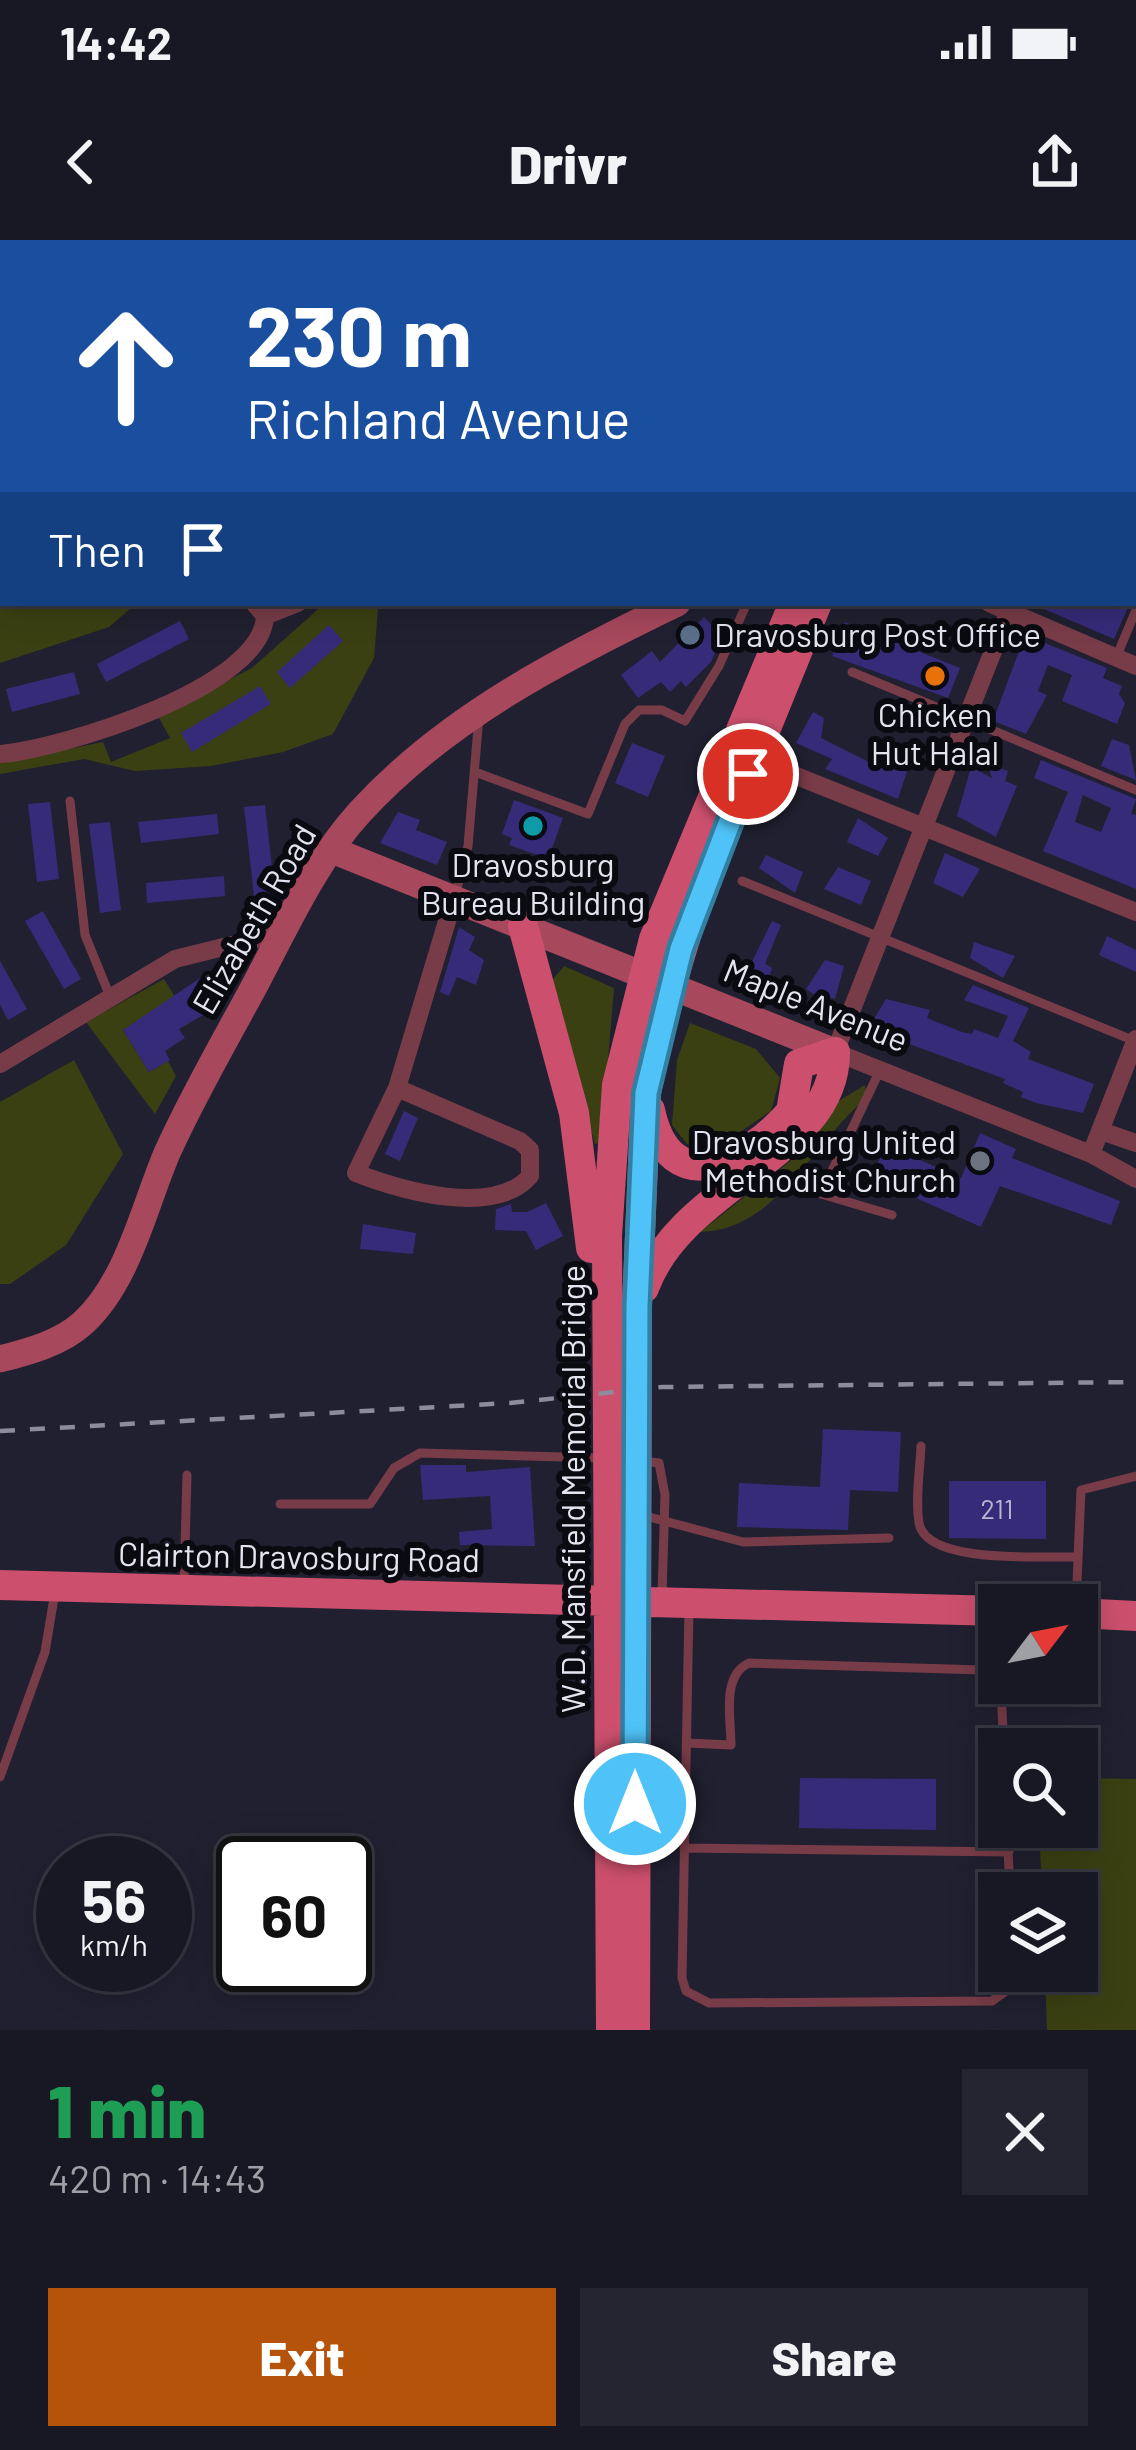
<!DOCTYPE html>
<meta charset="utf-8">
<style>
:root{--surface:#181824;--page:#252531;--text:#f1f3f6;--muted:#9fa0a6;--line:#363741;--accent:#b45309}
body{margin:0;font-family:Barlow,sans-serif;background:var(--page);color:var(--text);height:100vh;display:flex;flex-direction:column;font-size:45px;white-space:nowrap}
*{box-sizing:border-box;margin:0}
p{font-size:39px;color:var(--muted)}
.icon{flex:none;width:66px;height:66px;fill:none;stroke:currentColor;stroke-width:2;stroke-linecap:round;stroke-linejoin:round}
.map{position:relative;height:1790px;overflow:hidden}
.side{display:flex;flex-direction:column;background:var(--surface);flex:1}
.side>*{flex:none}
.top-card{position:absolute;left:0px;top:0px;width:1137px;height:366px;box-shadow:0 6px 30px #0003,0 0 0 3px var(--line);background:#1a4fa0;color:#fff;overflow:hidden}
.needle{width:78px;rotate:58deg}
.tools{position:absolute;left:978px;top:1344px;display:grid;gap:24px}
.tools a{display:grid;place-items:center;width:120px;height:120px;border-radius:0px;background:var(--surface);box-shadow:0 6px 30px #0003,0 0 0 3px var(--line);font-size:60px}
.speed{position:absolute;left:36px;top:1596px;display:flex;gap:24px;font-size:60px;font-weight:700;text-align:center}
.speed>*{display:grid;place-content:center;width:156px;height:156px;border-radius:50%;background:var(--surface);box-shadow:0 6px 30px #0003,0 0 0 3px var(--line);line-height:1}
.speed small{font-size:30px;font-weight:400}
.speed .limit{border:6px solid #111;border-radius:18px;background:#fff;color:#111}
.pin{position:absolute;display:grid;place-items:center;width:102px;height:102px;color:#fff;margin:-51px;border:6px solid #fff;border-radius:50%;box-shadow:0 3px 12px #0007}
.me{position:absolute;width:132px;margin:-66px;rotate:0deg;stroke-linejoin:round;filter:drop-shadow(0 0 9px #0008)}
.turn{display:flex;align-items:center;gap:42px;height:252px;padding:0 48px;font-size:54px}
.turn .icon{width:156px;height:156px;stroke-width:2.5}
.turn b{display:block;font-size:84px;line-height:102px}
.then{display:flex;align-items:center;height:114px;padding:0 48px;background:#0003;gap:24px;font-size:45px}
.round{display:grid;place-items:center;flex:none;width:126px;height:126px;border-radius:0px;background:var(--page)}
.headline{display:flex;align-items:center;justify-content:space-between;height:204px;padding:0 48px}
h1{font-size:72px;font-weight:800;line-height:90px;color:#1e9e55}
.button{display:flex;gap:24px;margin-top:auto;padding:24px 48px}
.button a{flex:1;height:138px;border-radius:0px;background:var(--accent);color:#fff;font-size:48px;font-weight:800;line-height:138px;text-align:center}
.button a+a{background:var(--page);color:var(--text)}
.status{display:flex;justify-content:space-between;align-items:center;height:84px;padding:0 60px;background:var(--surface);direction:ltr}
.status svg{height:33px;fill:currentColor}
header{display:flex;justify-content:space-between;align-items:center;height:156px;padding:0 48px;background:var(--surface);font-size:54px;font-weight:800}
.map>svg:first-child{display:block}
.green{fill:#3b4013}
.building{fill:#362b79;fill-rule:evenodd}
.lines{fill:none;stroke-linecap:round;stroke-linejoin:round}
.service{stroke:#783c48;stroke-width:9}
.minor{stroke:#783c48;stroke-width:18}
.secondary{stroke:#a7485d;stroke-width:27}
.primary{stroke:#cc506d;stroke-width:30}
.rail{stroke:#8c8c9a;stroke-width:4.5;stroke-dasharray:15 15;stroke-linecap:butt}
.route-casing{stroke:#337fa1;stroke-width:30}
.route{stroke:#4fc3f7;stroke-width:21}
.service-dot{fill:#5c6f8a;stroke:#0a0a11;stroke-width:4.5}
.food-dot{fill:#e8710a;stroke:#0a0a11;stroke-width:4.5}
.culture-dot{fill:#0f9aa8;stroke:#0a0a11;stroke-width:4.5}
.worship-dot{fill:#6b7280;stroke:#0a0a11;stroke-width:4.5}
.labels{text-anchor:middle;stroke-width:12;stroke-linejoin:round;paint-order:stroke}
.number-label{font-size:27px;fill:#b8b6d2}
.poi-label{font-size:33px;fill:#e3e4ef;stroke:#0a0a11}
.street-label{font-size:33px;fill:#e3e4ef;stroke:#0a0a11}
</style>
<div class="status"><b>14:42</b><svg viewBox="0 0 49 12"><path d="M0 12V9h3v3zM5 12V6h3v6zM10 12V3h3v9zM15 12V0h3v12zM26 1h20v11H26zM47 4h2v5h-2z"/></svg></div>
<header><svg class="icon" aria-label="back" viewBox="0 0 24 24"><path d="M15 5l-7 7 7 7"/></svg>Drivr<svg class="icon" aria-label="share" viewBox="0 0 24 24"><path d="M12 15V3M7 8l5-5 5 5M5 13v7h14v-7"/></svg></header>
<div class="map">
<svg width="1136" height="1790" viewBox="0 0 1136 1790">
<rect width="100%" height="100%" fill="#202030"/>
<path class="green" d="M0 0H835V3H3V76Z
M0 342 3 363H137L109 387 0 423Z
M325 363H374L378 369 374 418 333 494 283 512 211 526 135 531 84 519 0 534V523L103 502 111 522 170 498 158 476 252 428Z
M564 726 614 748 601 903 595 904 549 744Z
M164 739 175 757 123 790 149 832 168 821 176 836 155 874 86 782Z
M690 783 756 809 780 838 771 871 715 909 687 904 672 885 677 820Z
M74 820 123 914 66 1005 10 1044H0V862Z
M865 845 867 858C815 898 778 991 700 992L799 914 837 862Z
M1077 1538 1136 1539V1790H1047L1045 1731H1077V1653H1042L1039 1587H1077Z"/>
<path class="building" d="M1030 363H1130L1114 399Z
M704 377 722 396 711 422 686 447 681 441 670 452 661 442 638 458 621 435 652 411 660 422Z
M180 381 189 399 106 442 97 424Z
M845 382 960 428 948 458 832 416Z
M329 385 343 401 290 448 277 432Z
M1025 395 1107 428 1103 438 1122 446 1119 454 1125 463 1117 484 1062 461 1072 435 1048 425 1038 451 1047 455 1026 494 993 481Z
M74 432 80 454 12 472 6 449Z
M260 446 271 464 192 512 181 493Z
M813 472 824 478 821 498 873 524 881 505 911 519 898 559 825 529 832 519 796 503Z
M1112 499 1129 505 1136 540 1101 526Z
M632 503 665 516 648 557 615 543Z
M1041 520 1136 559 1131 574 1136 575V649L1043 611 1068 552 1034 538ZM1083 555 1111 568 1101 592 1075 582Z
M987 523 1008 531 1005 541 1017 546 996 597 957 576 971 527 992 538Z
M514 560 563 578 548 619 509 605 512 598 502 594Z
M50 562 59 639 37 642 28 564Z
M265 565 275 654 254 656 244 567Z
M398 572 420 580 416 590 447 602 437 625 380 603Z
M217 574 219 594 141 603 138 582Z
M858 578 888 598 878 616 847 602Z
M110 582 121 670 100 673 89 584Z
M945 613 980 629 963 657 933 643Z
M766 615 803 632 795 653 759 628Z
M838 627 871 641 861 665 824 649Z
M224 636 225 656 147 663 146 643Z
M43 671 81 739 64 749 25 681Z
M772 681 781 685 765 724 772 728 768 742 746 734Z
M459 687 475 697 469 710 484 720 476 745 457 737 449 756 440 752Z
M1107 696 1136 710V732L1099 715Z
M974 702 1015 716 1003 738 970 718Z
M825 720 844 726 835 759 828 757 826 763 806 749Z
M0 721 27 769 8 780 0 765Z
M200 738 217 767 179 789 185 798 165 811 170 820 149 832 123 790Z
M973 745 1029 768 1013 801 1031 812 1028 819 1094 844 1083 873 1036 863 1021 857 1023 852 1003 843 1005 839 868 789 886 759 930 770 927 778 962 792 972 794 974 789 998 798 1008 776 964 760Z
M404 871 418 878 400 921 385 914Z
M980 893 1016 909 1012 918 1120 961 1111 985 1000 946 981 987 871 938 886 905 961 938Z
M546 963 563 996 536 1010 526 991 495 990 496 969 511 964 512 972H527Z
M363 984 416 993 413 1014 360 1009Z
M823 1189 901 1192 898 1252 850 1250 848 1290 737 1287 739 1243 820 1247Z
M420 1225H466V1232L530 1227 535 1306 460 1305 459 1292 492 1289 490 1256 423 1260Z
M949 1241H1046V1299L949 1298Z
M800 1538 936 1539V1590L799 1588Z"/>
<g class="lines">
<path class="service" d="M50 0V3
M351 0 352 3
M530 0 531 3
M766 0 767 3
M1009 0 1016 3
M1030 3 1031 0
M1134 53 1136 54
M1134 298 1136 299
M1116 418 1136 370
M852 432 1136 550
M475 532 588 574 625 484 639 470H662L685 481 719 426 747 363
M70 561 85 695 111 759
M742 641 1135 801
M455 656 468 606 479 476
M880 830 821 954 892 975
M921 1206C920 1230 915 1259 919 1283 926 1325 1044 1316 1078 1317
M642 1221 659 1223 665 1255 662 1356
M280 1264H370L394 1228 420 1213 601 1218
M642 1275 743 1302 889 1298
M184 1344 187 1235
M1076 1365 1081 1250 1136 1236
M689 1367 682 1738 686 1751 709 1763 992 1761 1010 1748 1014 1731
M687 1503 731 1505C731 1479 721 1436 749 1423L983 1430 1001 1451 1004 1509
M0 1537 45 1412 55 1352
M1007 1587 1010 1653
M685 1608 1009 1612"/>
<path class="minor" d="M1134 71 1136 66
M0 97 3 86
M1134 173 1136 174
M0 311 3 314
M989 363 1136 426
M1012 363 835 812 1091 914 1136 939
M265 376 298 363
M0 514C60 509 263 448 265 376L254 363
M794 535 1136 672
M0 824 175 719 284 692
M397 848 520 901 530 910V936C494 978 400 950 356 933L397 848 454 658
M1101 891 1136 903
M1091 914 1136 799"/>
<path class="secondary" d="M332 610 835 812
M0 1119C28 1112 61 1103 83 1083 128 1042 144 967 167 913 193 855 226 799 256 743 286 686 316 620 360 572 447 477 563 418 677 363"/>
<path class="primary" d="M856 0V3
M523 686 574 873 591 1008
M644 1048C682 943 836 915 835 812L799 824 791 872C748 921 670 964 650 870
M0 1345 999 1371
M1077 1373 1136 1376
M611 1790 607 996 617 845 654 699 794 363
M635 1790 637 1066 646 853 661 778 700 650 817 363"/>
<path class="rail" d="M0 1191 510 1163 662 1147 1136 1142"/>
</g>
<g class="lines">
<g class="route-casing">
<path id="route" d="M635 1564 637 1066 646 853 681 709 748 534"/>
</g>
<use href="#route" class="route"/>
</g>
<circle class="service-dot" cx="690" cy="395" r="12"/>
<circle class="food-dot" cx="935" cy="436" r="12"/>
<circle class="culture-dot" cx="533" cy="586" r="12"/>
<circle class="worship-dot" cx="980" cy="921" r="12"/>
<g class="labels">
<g class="number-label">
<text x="997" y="1279">211</text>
</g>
<g class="poi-label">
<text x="714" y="407" text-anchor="start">Dravosburg Post Office</text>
<text x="935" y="487">Chicken<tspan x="935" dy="38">Hut Halal</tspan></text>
<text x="533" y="637">Dravosburg<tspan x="533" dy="38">Bureau Building</tspan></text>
<text x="956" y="914" text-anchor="end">Dravosburg United<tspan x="956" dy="38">Methodist Church</tspan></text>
</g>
<g class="street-label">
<text transform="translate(254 679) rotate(-60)" y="12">Elizabeth Road</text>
<text transform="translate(816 765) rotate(22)" y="12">Maple Avenue</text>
<text transform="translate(573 1249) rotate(-90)" y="12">W.D. Mansfield Memorial Bridge</text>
<text transform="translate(299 1317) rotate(1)" y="12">Clairton Dravosburg Road</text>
</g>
</g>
</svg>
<div class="tools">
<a><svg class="needle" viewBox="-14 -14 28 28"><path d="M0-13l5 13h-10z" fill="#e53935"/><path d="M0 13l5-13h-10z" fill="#9fa0a6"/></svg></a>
<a><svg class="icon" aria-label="search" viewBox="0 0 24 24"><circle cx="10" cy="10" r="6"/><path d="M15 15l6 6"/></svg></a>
<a><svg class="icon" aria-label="layers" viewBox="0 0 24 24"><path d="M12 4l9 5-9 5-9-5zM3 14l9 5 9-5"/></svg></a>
</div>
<div class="speed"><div>56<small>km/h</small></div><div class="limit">60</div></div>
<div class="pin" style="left:748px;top:534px;background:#d93025"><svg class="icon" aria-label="arrive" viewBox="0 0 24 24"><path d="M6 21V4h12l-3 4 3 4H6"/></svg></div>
<svg class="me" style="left:635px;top:1564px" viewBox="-20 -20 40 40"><circle r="17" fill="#4fc3f7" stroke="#fff" stroke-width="3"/><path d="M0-11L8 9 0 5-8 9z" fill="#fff"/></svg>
<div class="top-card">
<div class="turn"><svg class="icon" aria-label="ahead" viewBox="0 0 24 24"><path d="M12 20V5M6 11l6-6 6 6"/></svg><div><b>230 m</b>Richland Avenue</div></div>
<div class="then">Then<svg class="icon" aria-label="arrive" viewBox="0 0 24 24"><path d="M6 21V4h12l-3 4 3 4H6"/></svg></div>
</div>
</div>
<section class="side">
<div class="headline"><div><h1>1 min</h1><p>420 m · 14:43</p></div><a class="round"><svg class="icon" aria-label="close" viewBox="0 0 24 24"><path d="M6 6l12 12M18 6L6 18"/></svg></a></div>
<div class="button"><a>Exit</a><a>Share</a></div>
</section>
